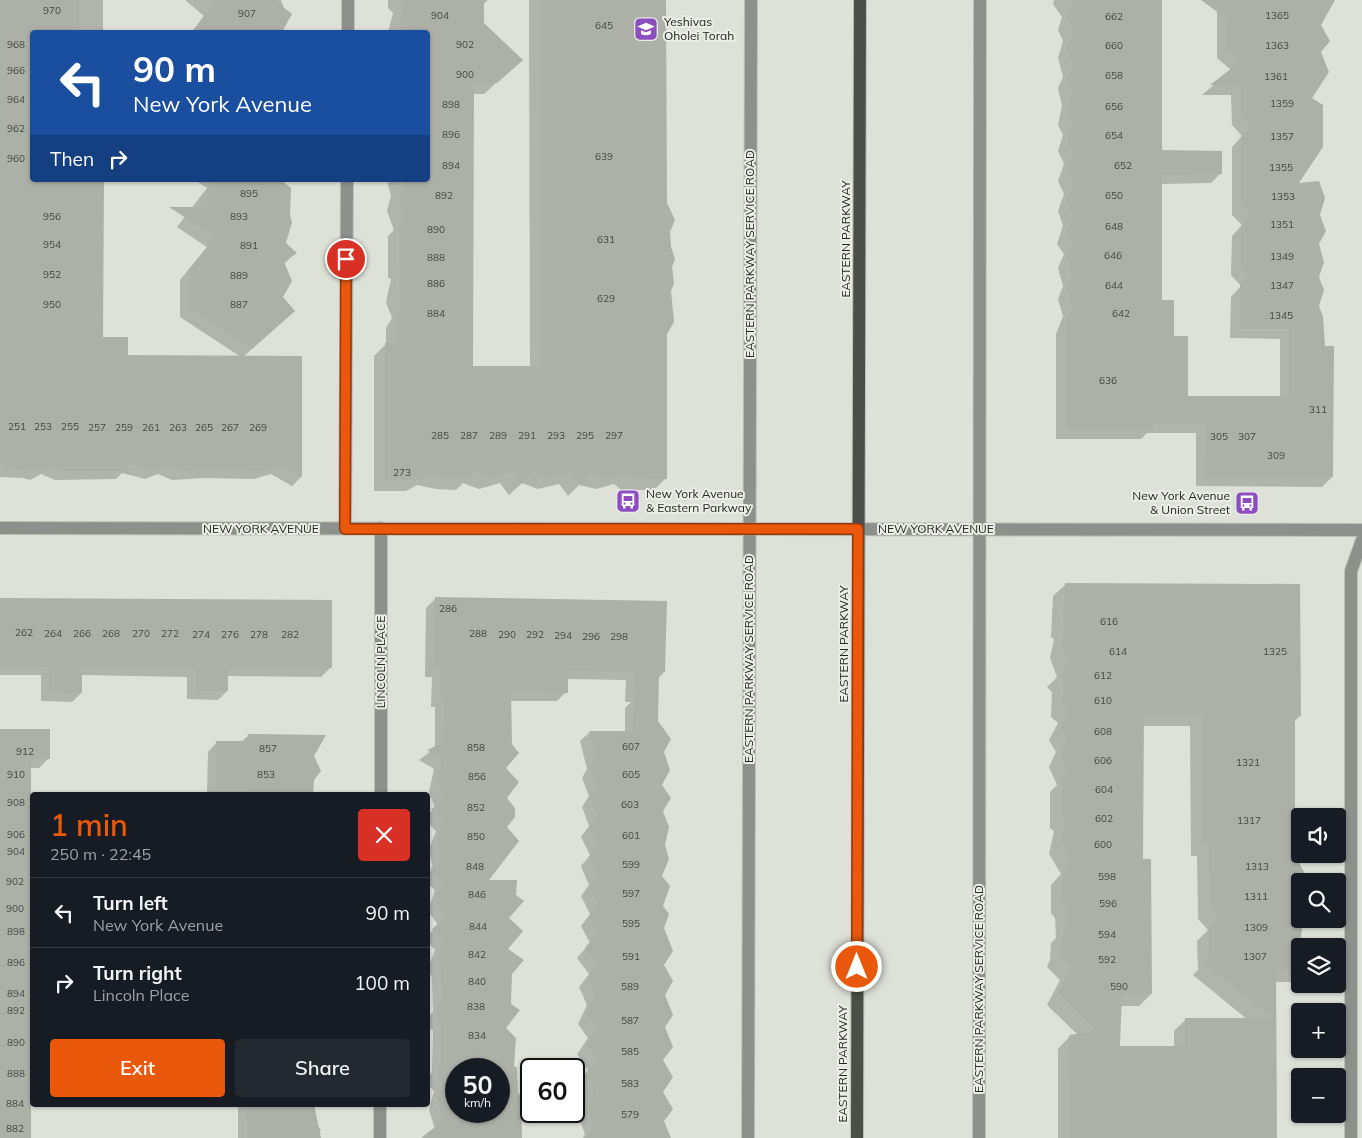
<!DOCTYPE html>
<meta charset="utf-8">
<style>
:root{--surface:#171b24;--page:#242831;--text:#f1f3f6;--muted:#9ea1a6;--line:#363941;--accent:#ea580c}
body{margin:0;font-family:Mulish,sans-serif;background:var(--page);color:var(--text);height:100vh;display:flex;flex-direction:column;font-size:19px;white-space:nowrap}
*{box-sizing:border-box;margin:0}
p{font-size:16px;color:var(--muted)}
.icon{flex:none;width:28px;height:28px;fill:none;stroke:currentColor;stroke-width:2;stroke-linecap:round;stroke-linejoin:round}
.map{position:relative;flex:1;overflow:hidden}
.drawer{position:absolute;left:30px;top:792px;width:400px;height:315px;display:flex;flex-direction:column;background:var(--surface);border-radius:5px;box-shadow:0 1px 4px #0004}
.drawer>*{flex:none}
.hud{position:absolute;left:30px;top:30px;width:400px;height:152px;border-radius:5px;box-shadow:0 1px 4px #0004;background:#1a4fa0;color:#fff;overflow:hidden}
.controls{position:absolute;left:1291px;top:808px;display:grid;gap:10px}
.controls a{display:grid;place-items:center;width:55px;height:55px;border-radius:5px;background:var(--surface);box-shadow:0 1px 4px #0004;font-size:25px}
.speed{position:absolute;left:445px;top:1058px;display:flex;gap:10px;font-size:25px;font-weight:700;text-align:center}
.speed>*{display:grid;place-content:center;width:65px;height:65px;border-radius:50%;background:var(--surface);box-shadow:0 1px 4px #0004;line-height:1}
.speed small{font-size:12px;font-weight:400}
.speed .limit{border:2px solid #111;border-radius:8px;background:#fff;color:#111}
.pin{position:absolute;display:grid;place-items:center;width:42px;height:42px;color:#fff;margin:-21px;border:2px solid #fff;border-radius:50%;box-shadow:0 1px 5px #0007}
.me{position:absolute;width:55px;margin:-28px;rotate:0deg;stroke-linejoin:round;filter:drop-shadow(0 0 4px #0008)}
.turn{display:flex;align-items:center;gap:18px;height:105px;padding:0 20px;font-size:22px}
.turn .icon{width:65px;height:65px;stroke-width:2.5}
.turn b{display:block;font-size:35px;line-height:42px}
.then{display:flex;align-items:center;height:48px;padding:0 20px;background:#0003;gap:10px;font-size:19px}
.round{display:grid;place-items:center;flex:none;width:52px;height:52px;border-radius:5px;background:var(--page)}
.headline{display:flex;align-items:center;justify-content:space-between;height:85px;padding:0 20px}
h1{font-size:30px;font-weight:600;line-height:38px;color:var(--accent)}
.action{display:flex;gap:10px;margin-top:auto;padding:10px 20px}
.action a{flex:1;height:58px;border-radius:5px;background:var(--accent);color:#fff;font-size:20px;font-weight:600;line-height:58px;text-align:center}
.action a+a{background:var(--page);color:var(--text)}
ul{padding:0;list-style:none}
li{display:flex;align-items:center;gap:15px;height:70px;padding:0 20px;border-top:1px solid var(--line)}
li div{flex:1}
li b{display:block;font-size:19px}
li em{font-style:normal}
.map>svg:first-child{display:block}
.shadow{fill:#0003;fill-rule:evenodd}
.building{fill:#acb0a7;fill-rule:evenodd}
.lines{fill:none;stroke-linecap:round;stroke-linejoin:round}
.minor-casing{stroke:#bcbfb7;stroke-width:14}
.primary-casing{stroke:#bcbfb7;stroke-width:14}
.minor{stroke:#8e908c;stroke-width:12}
.primary{stroke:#4c4f49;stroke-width:12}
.route-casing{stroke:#983908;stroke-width:12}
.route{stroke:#ea580c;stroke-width:9}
.labels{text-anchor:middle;stroke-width:4;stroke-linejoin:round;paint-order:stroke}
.number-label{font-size:10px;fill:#464844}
.poi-label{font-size:12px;fill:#242623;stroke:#eaeee5;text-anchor:start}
.street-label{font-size:12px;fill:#242623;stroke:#eaeee5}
</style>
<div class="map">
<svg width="1362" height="1138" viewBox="0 0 1362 1138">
<rect width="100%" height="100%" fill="#dde1d8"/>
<path class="shadow" d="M0 0H103V32H32V180H102V338L127 356 241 357 180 317V280L207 247 177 227 207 188 195 180H284L285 244 295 253 284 264 282 298 294 311 243 357 301 358V477L292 486 271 474 254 479 204 478 172 480 158 474 145 479 122 473 116 479 55 480 41 474 30 480 23 478 0 477Z
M185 0H281L288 19 282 29 284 32H192L204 16Z
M388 0H488L473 14 509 71 484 94H473L472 367H530L529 0H665L666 203 671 267 666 333V478L654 490H621L614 484 596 489 579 485 568 496 559 484 538 489 522 483 509 495 500 483 479 489 463 483 456 490 436 489 417 485 406 491H374V356L386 344V328L392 318 386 302 391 279 388 278V236L394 230 387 211 391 196 387 181 428 180V32H388L393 13 388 8Z
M1054 0H1160L1161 152 1221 173 1211 183 1161 184 1160 301 1173 338 1187 397H1280V339L1230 338 1231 297 1241 286 1231 275 1232 236 1242 225 1232 215V147L1242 136 1232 125 1231 95H1202L1231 70 1217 58V0H1324L1320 25V52L1297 184 1318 215V306L1332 477 1322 487 1196 486V433H1147L1141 439H1056V334L1063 316 1058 299 1063 286 1058 268 1064 254 1057 244 1063 226 1058 211 1064 194 1058 181 1064 164 1058 151 1063 135 1058 125 1062 106 1058 88 1063 77 1058 58 1063 41 1058 30 1062 17 1053 4Z
M1066 584 1300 716 1294 722 1293 888 1300 975 1294 982H1275V1138H1058V1049L1070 1036 1078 1035 1047 1005 1060 980 1047 967 1050 960 1051 943 1056 938 1055 918 1051 913V885L1061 874 1049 854 1054 831 1050 828V792L1057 785 1049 767 1056 752 1049 740 1058 723 1051 717 1052 692 1047 687 1057 677 1050 658 1054 639 1051 637 1053 596ZM1142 726H1190L1191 856H1197L1198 919 1208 930 1197 941 1198 970 1193 975 1248 1020 1186 1019 1174 1031V1047H1119L1120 1006H1139L1151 994 1141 860Z
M435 599 664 672 658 679 657 722 662 752 660 785 663 846 661 876 663 1120 670 1138H583L585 1134 579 1118 585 1103 579 1082 588 1070 577 1054 588 1038 578 1024 587 1005 579 987 589 974 577 958 590 943 581 926 590 914 581 896 589 885 581 866 590 855 581 837 589 826 582 807 589 796 582 778 587 769 580 741 590 732H625V708L631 702H625L626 680 566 679V692L557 701H510L504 768 505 827 486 881 508 918 506 949 510 973 505 1028 513 1067 521 1138H429L435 1129 429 1110 434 1091 429 1086V1077L432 1072 433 1031 429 1027V1016L433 1012 432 978 428 968 435 950 428 942V935L438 925 428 911 435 890 428 884V873L433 869 429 849 436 831 428 823V814L435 808 429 792 434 769 419 760 435 748V707H431L432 677H425L426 608ZM456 1069H499V1111H456Z
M0 600 330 668 321 677 227 676V691L218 700 187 699V677L81 675V693L72 702 41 701V675H0Z
M0 731 49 758 39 768H30V818H32L30 924H32V1066H30V1138H0Z
M248 736 313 756 312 795H207L208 752 217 742H241Z
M238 1105H316L310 1115 321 1130 313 1138H238Z"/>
<path class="building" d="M0 0H79V32H32V180H104L103 337H128V355L302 356V477L281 466 264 471 214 469 182 471 168 466 155 471 129 464 126 471H65L51 465 40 472 33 469 6 468 0 459Z
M216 0H274L292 14 282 32H192Z
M404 0H484V23L523 60 497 83 474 82 473 366H541V0H666L667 203 675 220 670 232 671 247 675 259 672 267 674 283 671 291 674 322 667 334V479L633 478 627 472 609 478 589 473 580 485 571 472 550 478 533 471 522 484 512 471 492 478 474 471 469 478H443L429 474 419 480H385V343H397V315L403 305 398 289 402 267 399 266V223L405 217 398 198 407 180H428V32H406L399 24Z
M1073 0H1162V150L1222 151V174L1162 175V300H1174V336H1188V396H1289V329H1240V285L1250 276 1241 265V225L1251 215 1241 204V136L1251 126 1241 115V85H1210L1241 61 1226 48 1227 19 1201 0H1335L1321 25 1330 41 1321 52 1329 72 1312 98 1323 105V147L1299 183 1319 181 1325 198 1320 215 1326 231 1319 244 1324 262 1319 277 1324 290 1319 306 1323 317 1325 346H1334L1333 477H1205L1206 424H1153L1152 430H1066V323L1072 305 1067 288 1072 275 1067 257 1073 243 1067 233 1072 216 1067 200 1073 183 1067 171 1073 153 1067 141 1073 125 1068 114 1072 95 1067 77 1073 67 1067 48 1073 31 1067 19Z
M213 180H281L291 188 290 216 292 222 286 243 297 253 284 262 292 281 283 297 295 311 252 349 189 308V270L215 237 169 207H207V189L213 186Z
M1065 583 1300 584 1301 716H1295V851H1298V861L1304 872 1295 888 1300 895 1302 931 1300 941V970H1276L1277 1138H1070L1069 1035 1097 1031 1058 992 1072 968 1058 954 1062 947 1063 930 1067 924V906L1062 901 1063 872 1072 861 1061 841 1066 819 1062 816V778L1068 772 1061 754 1067 739 1060 727 1069 711 1062 704 1064 680 1058 675 1069 664 1062 646 1065 627 1063 625ZM1144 714H1202V844H1209L1210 906 1219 917 1209 928V956L1204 963 1273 1018H1185V1046H1120L1122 994H1152L1151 859H1143Z
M435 597 667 601 665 672H659L658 721 671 739 664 752 670 770 662 785 671 798 663 811 669 827 665 845 669 859 662 876 670 886 663 906 669 914 664 928 673 951 664 965 673 981 665 995 673 1015 665 1027 673 1047 663 1060 673 1077 663 1092 673 1109 664 1121 671 1138H586L594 1124 588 1108 594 1093 588 1072 597 1060 586 1044 597 1028 586 1014 595 995 588 977 597 964 585 948 598 932 589 916 598 904 590 886 598 875 590 856 598 845 590 826 598 816 590 797 598 786 590 768 596 758 589 731H633L634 698 639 693H634V672L568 671V693L511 692 512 744 519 753 506 768 519 782 507 798 515 808V817L507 827 519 841 489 880H517L516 895 524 901 509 918 523 931 508 949 524 960 512 974 511 1004 520 1010 506 1028 516 1038 514 1066 517 1068 518 1093 521 1096 522 1138H421L444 1120 438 1100 442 1082 438 1077V1067L441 1061V1021L437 1018 438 1006 442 1002 441 968 437 958 444 940 432 929 447 916 436 901 443 880 430 869 442 862 437 839 444 822 431 809 445 801 437 782 442 760 427 750 443 743 444 699H440L441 668H434ZM456 1069H499V1111H456Z
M0 598 332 600V668H228V691H196V668L82 667V693L49 692V667L0 666Z
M0 729H50V759H31V1138H0Z
M248 734 326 735 314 756 321 771 314 780 313 795H247L248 789H216V741H247Z
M247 1105H314L321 1138H247Z"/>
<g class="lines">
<g class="minor-casing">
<path id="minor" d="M348 32V0
M0 528 1362 530
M345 529 347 180
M381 795V528
M380 1138V1105
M748 1138 751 0
M979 1138 980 0
M1351 1138V571L1362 540"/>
</g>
<g class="primary-casing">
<path id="primary" d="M857 1138 860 0"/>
</g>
<use href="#minor" class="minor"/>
<use href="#primary" class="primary"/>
</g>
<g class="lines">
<g class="route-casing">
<path id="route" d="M346 259 345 529H858L857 967"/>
</g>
<use href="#route" class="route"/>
</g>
<defs>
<g id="school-square" transform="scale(1.25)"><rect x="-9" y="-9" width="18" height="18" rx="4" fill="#8e4cc1" stroke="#eaeee5"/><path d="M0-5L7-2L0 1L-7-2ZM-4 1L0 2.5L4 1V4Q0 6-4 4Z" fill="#fff"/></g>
<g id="bus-square" transform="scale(1.25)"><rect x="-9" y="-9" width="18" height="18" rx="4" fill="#8e4cc1" stroke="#eaeee5"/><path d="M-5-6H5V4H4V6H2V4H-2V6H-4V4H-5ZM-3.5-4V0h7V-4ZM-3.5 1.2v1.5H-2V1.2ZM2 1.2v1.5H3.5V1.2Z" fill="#fff"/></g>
</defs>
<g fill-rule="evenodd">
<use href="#school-square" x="646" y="29"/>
<use href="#bus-square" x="628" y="501"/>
<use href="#bus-square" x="1247" y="503"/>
</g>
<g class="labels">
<g class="number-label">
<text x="52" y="14">970</text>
<text x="247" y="17">907</text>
<text x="440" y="19">904</text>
<text x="1277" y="19">1365</text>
<text x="1114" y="20">662</text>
<text x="604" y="29">645</text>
<text x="16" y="48">968</text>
<text x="465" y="48">902</text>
<text x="1114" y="49">660</text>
<text x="1277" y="49">1363</text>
<text x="16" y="74">966</text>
<text x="465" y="78">900</text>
<text x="1114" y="79">658</text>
<text x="1276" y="80">1361</text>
<text x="16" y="103">964</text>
<text x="1282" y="107">1359</text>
<text x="451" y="108">898</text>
<text x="1114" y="110">656</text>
<text x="16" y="132">962</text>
<text x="451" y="138">896</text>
<text x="1114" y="139">654</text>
<text x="1282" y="140">1357</text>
<text x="604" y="160">639</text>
<text x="16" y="162">960</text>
<text x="451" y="169">894</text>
<text x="1123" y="169">652</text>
<text x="1281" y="171">1355</text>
<text x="249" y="197">895</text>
<text x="444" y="199">892</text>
<text x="1114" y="199">650</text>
<text x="1283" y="200">1353</text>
<text x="52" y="220">956</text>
<text x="239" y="220">893</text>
<text x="1282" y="228">1351</text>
<text x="1114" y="230">648</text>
<text x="436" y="233">890</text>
<text x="606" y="243">631</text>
<text x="52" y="248">954</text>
<text x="249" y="249">891</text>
<text x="1113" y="259">646</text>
<text x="1282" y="260">1349</text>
<text x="436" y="261">888</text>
<text x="52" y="278">952</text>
<text x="239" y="279">889</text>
<text x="436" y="287">886</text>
<text x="1114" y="289">644</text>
<text x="1282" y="289">1347</text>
<text x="606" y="302">629</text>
<text x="52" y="308">950</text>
<text x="239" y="308">887</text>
<text x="436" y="317">884</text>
<text x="1121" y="317">642</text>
<text x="1281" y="319">1345</text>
<text x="1108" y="384">636</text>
<text x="1318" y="413">311</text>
<text x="17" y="430">251</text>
<text x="43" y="430">253</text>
<text x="70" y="430">255</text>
<text x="97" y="431">257</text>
<text x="124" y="431">259</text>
<text x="151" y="431">261</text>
<text x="178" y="431">263</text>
<text x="204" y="431">265</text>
<text x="230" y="431">267</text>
<text x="258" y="431">269</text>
<text x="440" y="439">285</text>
<text x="469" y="439">287</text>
<text x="498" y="439">289</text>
<text x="527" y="439">291</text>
<text x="556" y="439">293</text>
<text x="585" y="439">295</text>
<text x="614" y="439">297</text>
<text x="1219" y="440">305</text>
<text x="1247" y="440">307</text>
<text x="1276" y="459">309</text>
<text x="402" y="476">273</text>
<text x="448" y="612">286</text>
<text x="1109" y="625">616</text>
<text x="24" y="636">262</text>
<text x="53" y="637">264</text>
<text x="82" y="637">266</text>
<text x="111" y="637">268</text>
<text x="141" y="637">270</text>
<text x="170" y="637">272</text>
<text x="478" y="637">288</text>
<text x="201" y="638">274</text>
<text x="230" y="638">276</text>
<text x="259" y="638">278</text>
<text x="290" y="638">282</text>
<text x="507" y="638">290</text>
<text x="535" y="638">292</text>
<text x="563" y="639">294</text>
<text x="591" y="640">296</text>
<text x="619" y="640">298</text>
<text x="1118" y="655">614</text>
<text x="1275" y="655">1325</text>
<text x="1103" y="679">612</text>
<text x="1103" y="704">610</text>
<text x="1103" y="735">608</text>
<text x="631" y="750">607</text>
<text x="476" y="751">858</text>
<text x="268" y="752">857</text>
<text x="25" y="755">912</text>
<text x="1103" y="764">606</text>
<text x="1248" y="766">1321</text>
<text x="16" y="778">910</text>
<text x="266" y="778">853</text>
<text x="631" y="778">605</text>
<text x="477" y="780">856</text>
<text x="1104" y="793">604</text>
<text x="16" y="806">908</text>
<text x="630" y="808">603</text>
<text x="476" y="811">852</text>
<text x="1104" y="822">602</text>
<text x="1249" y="824">1317</text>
<text x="16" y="838">906</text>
<text x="631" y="839">601</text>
<text x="476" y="840">850</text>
<text x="1103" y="848">600</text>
<text x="16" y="855">904</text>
<text x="631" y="868">599</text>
<text x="475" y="870">848</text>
<text x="1257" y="870">1313</text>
<text x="1107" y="880">598</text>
<text x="15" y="885">902</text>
<text x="631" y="897">597</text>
<text x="477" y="898">846</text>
<text x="1256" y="900">1311</text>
<text x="1108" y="907">596</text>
<text x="15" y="912">900</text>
<text x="631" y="927">595</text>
<text x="478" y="930">844</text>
<text x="1256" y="931">1309</text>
<text x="16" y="935">898</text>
<text x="1107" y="938">594</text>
<text x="477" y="958">842</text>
<text x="631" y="960">591</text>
<text x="1255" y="960">1307</text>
<text x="1107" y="963">592</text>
<text x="16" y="966">896</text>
<text x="477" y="985">840</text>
<text x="630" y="990">589</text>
<text x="1119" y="990">590</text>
<text x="16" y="997">894</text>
<text x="476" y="1010">838</text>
<text x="16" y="1014">892</text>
<text x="630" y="1024">587</text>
<text x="477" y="1039">834</text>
<text x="16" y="1046">890</text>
<text x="630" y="1055">585</text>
<text x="16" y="1077">888</text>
<text x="630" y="1087">583</text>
<text x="15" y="1107">884</text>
<text x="630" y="1118">579</text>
<text x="15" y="1132">882</text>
</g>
<g class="poi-label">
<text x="664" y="26">Yeshivas<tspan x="664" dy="14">Oholei Torah</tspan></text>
<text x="646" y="498">New York Avenue<tspan x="646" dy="14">&amp; Eastern Parkway</tspan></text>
<text x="1230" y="500" text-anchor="end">New York Avenue<tspan x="1230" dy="14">&amp; Union Street</tspan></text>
</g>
<g class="street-label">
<text transform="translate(846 239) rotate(-90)" y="4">EASTERN PARKWAY</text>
<text transform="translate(750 254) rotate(-90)" y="4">EASTERN PARKWAY SERVICE ROAD</text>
<text x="261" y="533">NEW YORK AVENUE</text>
<text x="936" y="533">NEW YORK AVENUE</text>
<text transform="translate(844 644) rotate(-90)" y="4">EASTERN PARKWAY</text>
<text transform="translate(749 659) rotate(-90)" y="4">EASTERN PARKWAY SERVICE ROAD</text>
<text transform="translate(381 662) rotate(-90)" y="4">LINCOLN PLACE</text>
<text transform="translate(979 989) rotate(-90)" y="4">EASTERN PARKWAY SERVICE ROAD</text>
<text transform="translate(843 1064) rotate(-90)" y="4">EASTERN PARKWAY</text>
</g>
</g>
</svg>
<div class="controls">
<a><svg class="icon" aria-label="sound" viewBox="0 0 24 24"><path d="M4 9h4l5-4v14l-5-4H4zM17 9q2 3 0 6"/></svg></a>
<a><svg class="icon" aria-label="search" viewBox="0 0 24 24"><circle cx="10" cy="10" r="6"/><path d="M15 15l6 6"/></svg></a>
<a><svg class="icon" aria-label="layers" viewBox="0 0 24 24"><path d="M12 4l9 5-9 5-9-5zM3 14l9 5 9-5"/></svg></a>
<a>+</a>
<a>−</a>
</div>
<div class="speed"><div>50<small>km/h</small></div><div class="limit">60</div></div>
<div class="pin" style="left:346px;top:259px;background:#d93025"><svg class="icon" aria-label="arrive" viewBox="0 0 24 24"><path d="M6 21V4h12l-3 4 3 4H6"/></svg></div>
<svg class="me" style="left:857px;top:967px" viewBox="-20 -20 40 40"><circle r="17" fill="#ea580c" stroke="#fff" stroke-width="3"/><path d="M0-11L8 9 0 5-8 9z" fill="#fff"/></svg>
<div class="hud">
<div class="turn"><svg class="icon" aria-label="left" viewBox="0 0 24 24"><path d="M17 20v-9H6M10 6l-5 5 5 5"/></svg><div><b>90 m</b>New York Avenue</div></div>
<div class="then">Then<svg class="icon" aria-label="right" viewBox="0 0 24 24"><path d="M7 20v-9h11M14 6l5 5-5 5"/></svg></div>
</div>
<section class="drawer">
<div class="headline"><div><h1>1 min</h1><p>250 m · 22:45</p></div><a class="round" style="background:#d93025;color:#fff"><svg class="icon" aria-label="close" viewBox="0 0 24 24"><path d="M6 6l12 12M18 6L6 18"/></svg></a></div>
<ul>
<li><svg class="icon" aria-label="left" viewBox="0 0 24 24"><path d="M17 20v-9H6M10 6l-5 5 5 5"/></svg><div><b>Turn left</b><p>New York Avenue</p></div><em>90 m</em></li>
<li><svg class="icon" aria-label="right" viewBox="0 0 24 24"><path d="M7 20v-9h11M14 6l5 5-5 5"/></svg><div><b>Turn right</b><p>Lincoln Place</p></div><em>100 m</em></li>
</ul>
<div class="action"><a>Exit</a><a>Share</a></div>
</section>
</div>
